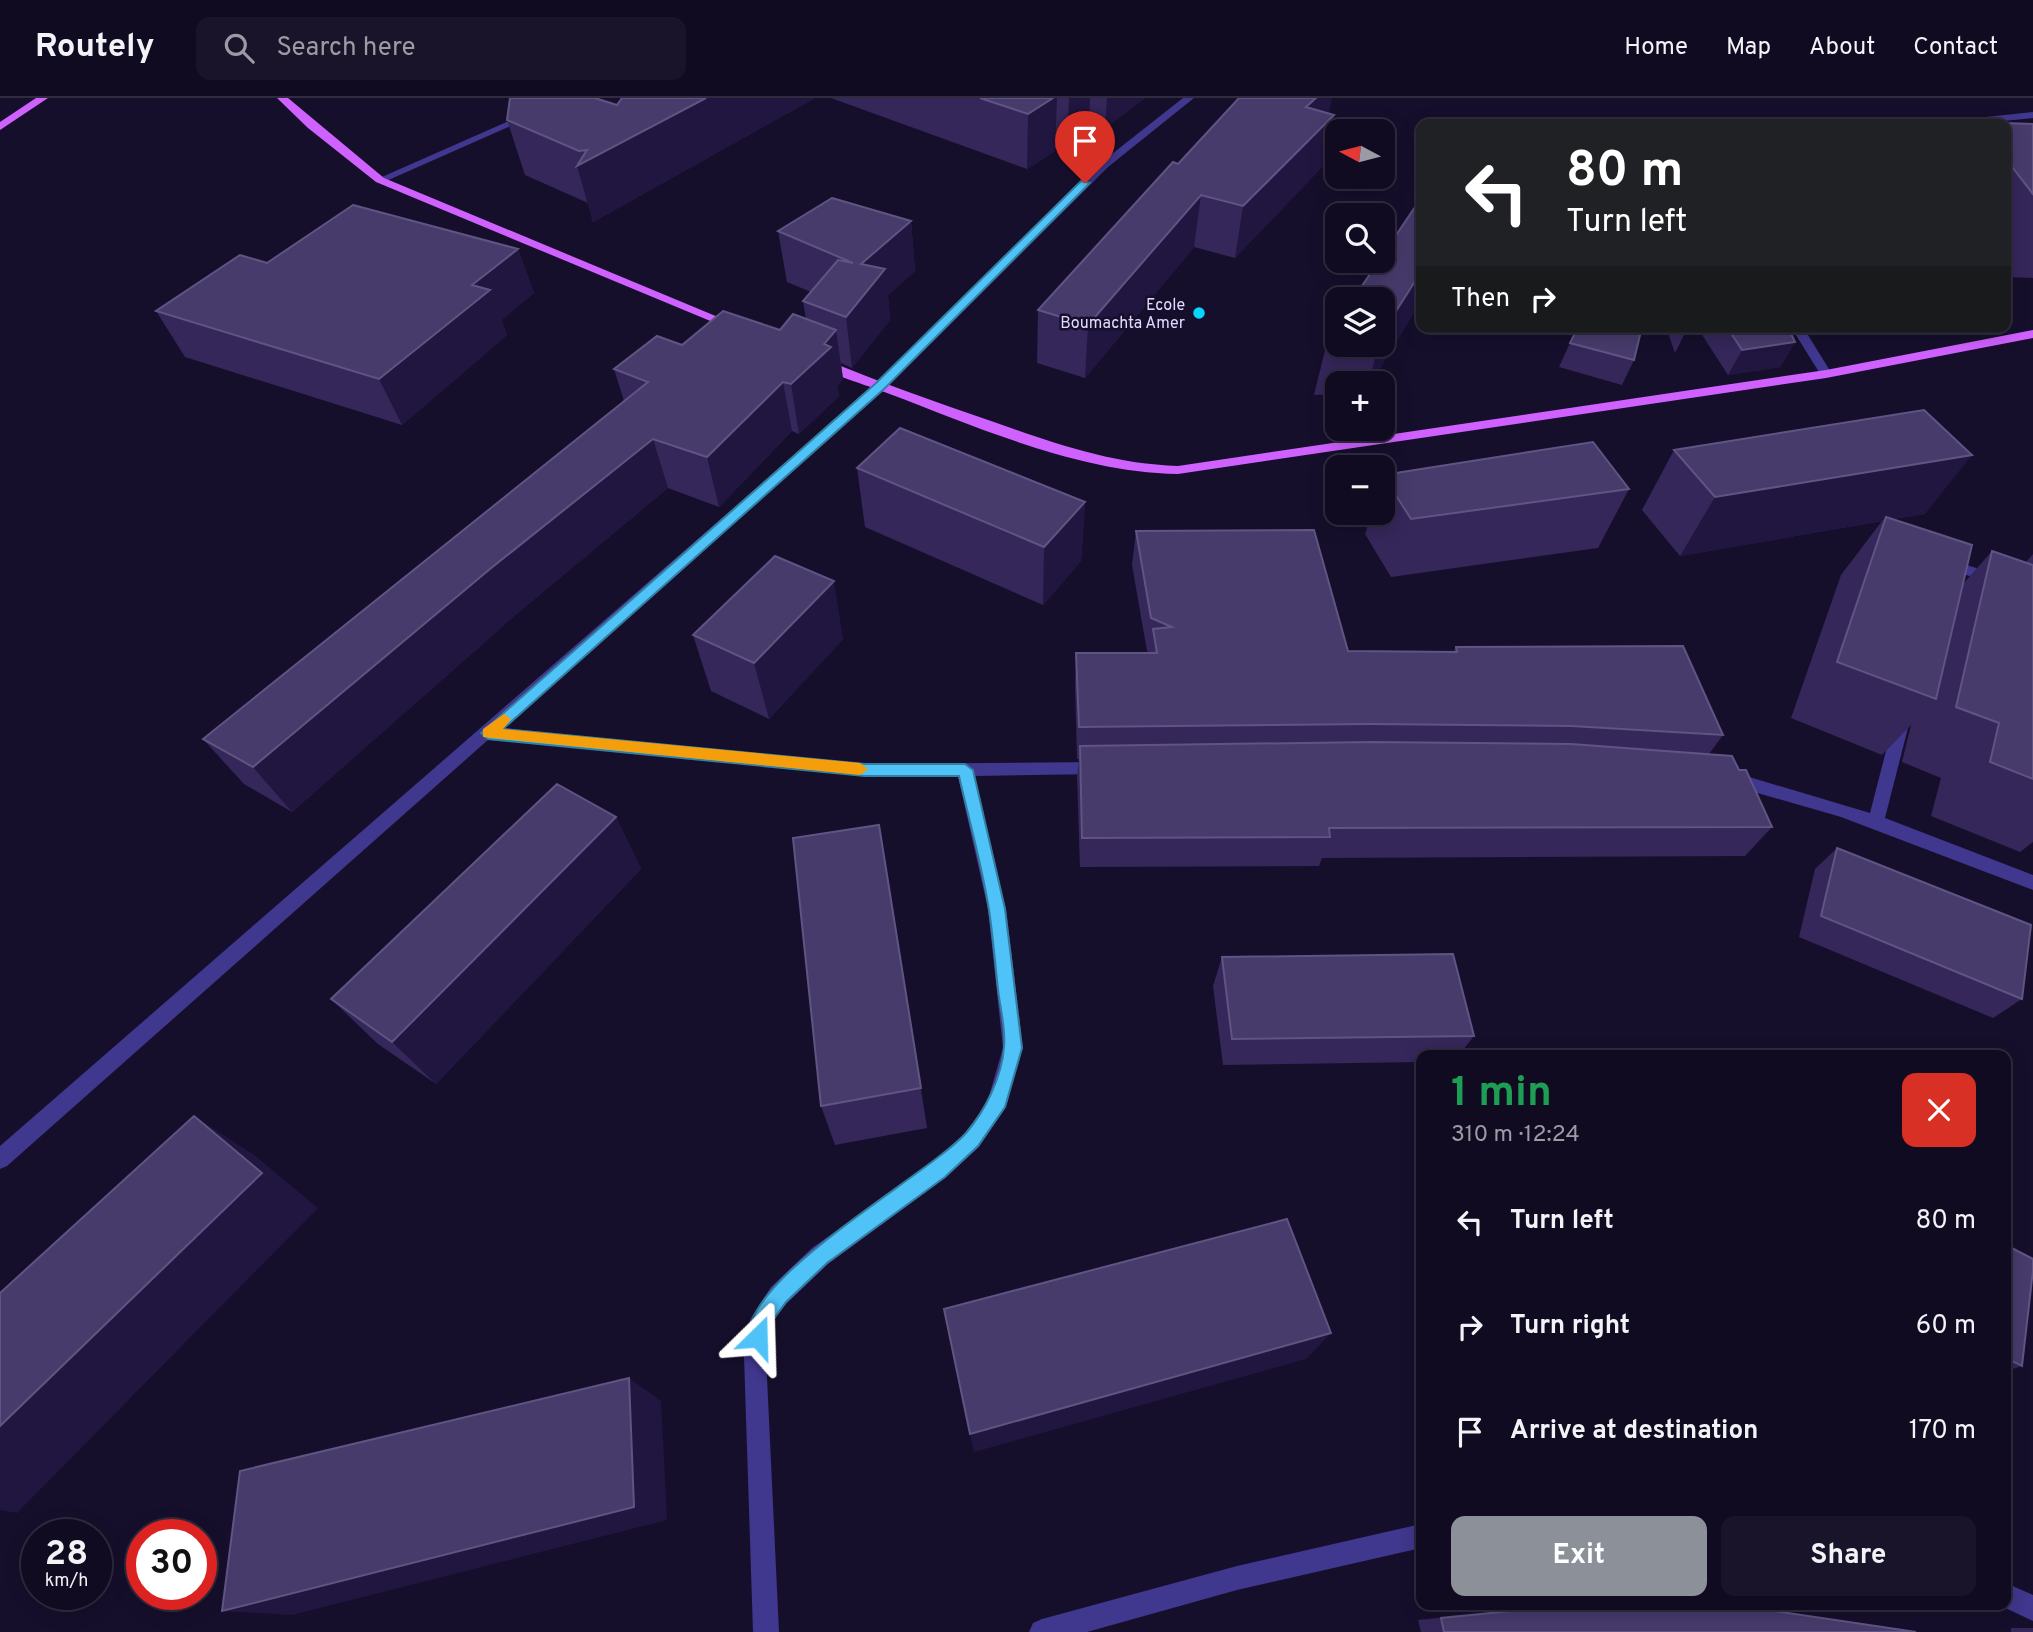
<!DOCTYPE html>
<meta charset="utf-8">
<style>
:root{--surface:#100b21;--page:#19142a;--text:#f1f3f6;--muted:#9c9ba5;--line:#302b3f;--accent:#8c9099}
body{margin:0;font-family:Overpass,sans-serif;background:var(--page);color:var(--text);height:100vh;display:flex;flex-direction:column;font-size:26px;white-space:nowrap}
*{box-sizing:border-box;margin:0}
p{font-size:23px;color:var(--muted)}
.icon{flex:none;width:38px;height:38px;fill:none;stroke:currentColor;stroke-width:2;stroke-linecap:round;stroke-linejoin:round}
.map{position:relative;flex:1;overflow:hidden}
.details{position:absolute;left:1416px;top:952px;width:595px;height:560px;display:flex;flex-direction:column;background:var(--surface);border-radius:14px;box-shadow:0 4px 18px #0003,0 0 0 2px var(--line)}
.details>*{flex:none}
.hud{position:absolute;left:1416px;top:21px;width:595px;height:214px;border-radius:14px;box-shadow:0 4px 18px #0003,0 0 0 2px var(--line);background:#202124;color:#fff;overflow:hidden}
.needle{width:46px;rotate:277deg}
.fabs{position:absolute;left:1325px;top:21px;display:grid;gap:14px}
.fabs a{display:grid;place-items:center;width:70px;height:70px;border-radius:14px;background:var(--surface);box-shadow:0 4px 18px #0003,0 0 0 2px var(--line);font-size:35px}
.speed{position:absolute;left:21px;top:1421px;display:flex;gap:14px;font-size:35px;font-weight:700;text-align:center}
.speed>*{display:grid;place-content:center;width:91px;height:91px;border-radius:50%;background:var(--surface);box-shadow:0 4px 18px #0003,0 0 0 2px var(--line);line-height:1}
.speed small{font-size:18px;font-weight:400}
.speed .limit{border:10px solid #d22;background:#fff;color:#111}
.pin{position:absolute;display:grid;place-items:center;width:60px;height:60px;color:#fff;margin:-72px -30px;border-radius:50% 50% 50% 0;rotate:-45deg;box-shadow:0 0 7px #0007}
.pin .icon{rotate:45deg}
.me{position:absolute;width:77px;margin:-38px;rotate:22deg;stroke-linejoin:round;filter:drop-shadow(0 0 5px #0008)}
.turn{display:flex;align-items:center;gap:24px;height:147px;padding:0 35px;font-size:32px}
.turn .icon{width:91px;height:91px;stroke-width:2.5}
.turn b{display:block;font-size:49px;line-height:60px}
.then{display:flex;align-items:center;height:66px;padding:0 35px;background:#0003;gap:14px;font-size:26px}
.round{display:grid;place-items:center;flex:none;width:74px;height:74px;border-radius:14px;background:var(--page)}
.headline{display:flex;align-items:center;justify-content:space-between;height:119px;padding:0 35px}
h1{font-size:42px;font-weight:700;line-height:52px;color:#1e9e55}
.primary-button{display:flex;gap:14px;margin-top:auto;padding:14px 35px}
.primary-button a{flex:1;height:80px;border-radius:14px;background:var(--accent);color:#fff;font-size:28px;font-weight:700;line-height:80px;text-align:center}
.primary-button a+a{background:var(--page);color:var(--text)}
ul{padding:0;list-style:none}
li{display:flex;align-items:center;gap:21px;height:105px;padding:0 35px}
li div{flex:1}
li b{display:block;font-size:26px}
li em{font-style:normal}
header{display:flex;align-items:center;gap:42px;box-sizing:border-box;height:98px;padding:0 35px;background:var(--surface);border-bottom:2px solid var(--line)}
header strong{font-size:33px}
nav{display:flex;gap:38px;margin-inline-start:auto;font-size:24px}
.search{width:490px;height:63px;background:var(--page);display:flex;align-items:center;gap:18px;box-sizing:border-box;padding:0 24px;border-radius:14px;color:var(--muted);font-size:26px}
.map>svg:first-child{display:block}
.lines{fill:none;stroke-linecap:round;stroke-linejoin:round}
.minor{fill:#40378e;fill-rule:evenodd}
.major{fill:#cf61ff;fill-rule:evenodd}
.wall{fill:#35275a}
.shaded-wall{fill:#211640}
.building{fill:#473b6c;stroke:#605483;stroke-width:2}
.route{fill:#4fc3f7;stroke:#337fa1;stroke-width:2}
.slow{fill:#f59e0b}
.poi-dot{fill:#06d5ff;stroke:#160f2c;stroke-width:2.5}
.labels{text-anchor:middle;stroke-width:5;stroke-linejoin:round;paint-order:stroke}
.far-poi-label{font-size:16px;fill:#e1daff;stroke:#160f2c;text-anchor:end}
</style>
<header>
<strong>Routely</strong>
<div class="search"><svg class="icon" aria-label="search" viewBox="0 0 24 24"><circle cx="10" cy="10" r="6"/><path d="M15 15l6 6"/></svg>Search here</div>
<nav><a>Home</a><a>Map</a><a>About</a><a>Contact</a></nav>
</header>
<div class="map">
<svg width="2033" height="1534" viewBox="0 0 2033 1534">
<rect width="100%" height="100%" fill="#160f2c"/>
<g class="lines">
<path class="minor" d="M561 0H574L384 84 375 82Z
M1183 0H1194L1108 69 884 292 502 630 865 666 1099 664 1107 670 1099 676 975 678 1006 811 1023 950 1006 1009 979 1049 945 1080 828 1166 787 1205 771 1225 766 1258 779 1534H753L744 1258 750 1221 771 1189 812 1150 931 1066 965 1035 987 1005 1003 950 988 811 958 678H865L489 641 7 1068 0 1071V1048L876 286 1097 68 1032 40V36H1040L1103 63Z
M2033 14V20L1975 26H1944L1949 23Z
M1791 229H1803L1832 276 1830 279H1822Z
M1953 463 2033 487V497L1953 473 1939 475V467Z
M1903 612 1911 618 1885 720 2033 777V792L1841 719 1723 685 1721 680 1729 673 1870 715 1895 618Z
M1421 1426V1450L1237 1492 1087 1534H1029L1033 1525 1042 1521 1237 1468Z
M2006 1485 2033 1497V1523L1999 1507H2006Z"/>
<path class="major" d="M36 0H48L0 32V24Z
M277 0H288L384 80 742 229 732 232 376 84 308 30Z
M2033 232V240L1826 280 1178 376C1077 374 980 330 887 295 867 287 829 277 814 264L824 261C879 284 935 304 991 323 1053 345 1111 366 1178 368L1826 272Z"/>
</g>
<path class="wall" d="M622 0H815L593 124 588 105 525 77 507 22 617 7Z
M831 0H1145L1105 30H1089L1067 45 1056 40 1055 53 1027 71Z
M1329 16 1334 17 1323 68 1235 160 1194 149 1085 280 1037 265 1038 212 1178 66Z
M1977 24 2033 26V180L2009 179 2006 174V26H1975Z
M911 123 915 173 888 197 890 222 852 270 841 265 843 281 837 289 839 298 799 336 792 333 719 409 668 390 513 519 292 714 244 686 203 641 624 303 614 271 682 247 780 232 806 221 803 203 811 194 787 184 778 133Z
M518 151 534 195 501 222 507 237 402 327 185 259 156 213 267 165Z
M1421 203 1371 285H1337V296L1314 297 1328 240 1337 226V247H1382Z
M1666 229H1688L1675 255Z
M1697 229H1788L1795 244 1780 269 1728 277Z
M1570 245 1634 262 1622 287 1559 269Z
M1674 352 1925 416 1893 421 1963 486 1992 453 2026 464 2033 456V744L2020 754 1931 718 1941 680 1902 664 1911 627 1882 657 1791 620 1841 477 1882 423 1680 458 1642 412Z
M857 370 1085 404 1081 463 1043 507 865 429Z
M1383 377 1629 391 1598 450 1391 479 1365 436 1372 415H1382Z
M1136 433 1348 553 1453 554 1456 549 1723 637 1709 656 1739 672 1772 729 1745 758 1322 760 1319 768 1080 769 1077 678 1079 661H1077L1075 588 1076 555H1150L1147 553 1132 467Z
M693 537 843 541 769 621 711 593Z
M616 719 641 771 436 986 378 946 331 901Z
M1837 750 2022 901 1993 920 1799 839 1815 771Z
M888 779 927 1030 835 1047 821 1008Z
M1222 859 1474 938 1459 957H1421V964L1223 967 1213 888Z
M2006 1147 2022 1268 2006 1273Z
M1566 1507 1916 1534H1421L1418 1522Z
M2011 1530H2033V1534H2011Z"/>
<path class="shaded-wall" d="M706 0H815L593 124 577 68Z
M1053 0H1057L1055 53 1027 71 1028 16Z
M1069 0H1090L1089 30 1067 45Z
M1107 0H1145L1105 30Z
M1316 0H1332L1328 23 1334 17 1323 68 1235 160 1243 108 1306 9Z
M1201 97 1194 149 1085 280 1088 227Z
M911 123 915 173 888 197 890 222 852 270 846 219 861 166Z
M518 151 534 195 502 222 507 237 402 327 379 281 472 187Z
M1421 174V203L1371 285H1368L1379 247H1382V235Z
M836 232 843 281 837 289 839 298 799 336 791 286Z
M1795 244 1780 269 1728 277 1742 252Z
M783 284 792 333 719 409 707 359Z
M653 341 668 390 513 519 292 714 253 669 490 471Z
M1972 357 1925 416 1884 423 1886 419 1882 423 1680 458 1715 399Z
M1085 404 1081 463 1043 507 1044 449Z
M834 483 843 541 769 621 754 565Z
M616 719 641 771 436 986 392 944Z
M194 1018 254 1057 318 1110 17 1415 0 1412V1328Z
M1331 1235 1306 1261 974 1354 970 1336Z
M629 1280 661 1303 667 1422 292 1517 222 1513Z"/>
<path class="building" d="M510 0H595L617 7 622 0H706L577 68 587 52 579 53 507 22Z
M980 0H1053L1028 16Z
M1239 0H1316L1306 9 1334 17 1243 108 1201 97 1088 227 1038 212 1173 64 1178 66Z
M1977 24 2033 26V96L2006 61V26H1979Z
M832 100 911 123 861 166 885 171 846 219 803 203 838 162 853 165 778 133Z
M353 107 518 151 472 187 490 192 379 281 156 213 240 157 267 165Z
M1415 109 1421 112V174L1382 235V201H1353L1379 163H1382V158Z
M723 213 780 232 793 216 836 232 824 246 831 249 791 286 783 284 707 359 653 341 490 471 253 669 203 641 648 284 614 271 657 238 682 247Z
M1337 226V239L1328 240Z
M1578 229H1642L1634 262 1570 245Z
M1727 229H1788L1795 244 1742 252Z
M1924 312 1972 357 1715 399 1674 352Z
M900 330 1085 404 1044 449 857 370Z
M1593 344 1629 391 1411 421 1383 377Z
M1886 419 1972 447 1936 601 1837 564Z
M1314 432 1348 553 1457 554 1456 549 1683 548 1723 637 1571 628 1371 626 1079 629 1076 555H1157L1153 531 1172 529 1151 520 1136 433Z
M1992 453 2033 467V681L1990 664 1999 625 1956 609Z
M775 458 834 483 754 565 693 537Z
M1371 644 1571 646 1732 658 1739 672H1746L1772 729 1329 730 1330 739 1082 740 1080 648Z
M557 686 616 719 392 944 331 901Z
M879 727 921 990 821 1008 793 740Z
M1837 750 2031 827 2022 901 1821 818Z
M1453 856 1474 938 1232 941 1222 859Z
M1601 952 1612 957H1599Z
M194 1018 262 1075 0 1328V1195Z
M1287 1121 1331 1235 970 1336 944 1211Z
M2006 1147 2033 1161V1172L2022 1268 2006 1260Z
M629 1280 634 1409 222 1513 240 1373Z
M1570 1507H1734L1916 1534H1444L1441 1520Z"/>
<path class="route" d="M1081 83 1090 85 884 291 503 631 865 666H965L973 672 1005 811 1022 950 1005 1009 978 1048 945 1079 827 1165 786 1204 771 1225 765 1247 758 1249 751 1247C727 1188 929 1077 966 1035 985 1013 1002 979 1004 949 1006 931 1000 910 998 891 995 865 993 838 989 812 982 767 969 722 959 678H865L488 641 481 635 875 286Z"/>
<path class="slow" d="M504 616 511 621 503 631 860 665 868 671 860 677 483 639V631Z"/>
<circle class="poi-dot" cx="1199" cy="215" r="7"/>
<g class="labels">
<g class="far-poi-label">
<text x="1185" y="212">Ecole<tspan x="1185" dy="18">Boumachta Amer</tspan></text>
</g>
</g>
</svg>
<div class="fabs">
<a><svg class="needle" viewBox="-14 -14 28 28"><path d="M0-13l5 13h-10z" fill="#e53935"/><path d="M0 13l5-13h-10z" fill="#9c9ba5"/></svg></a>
<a><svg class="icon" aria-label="search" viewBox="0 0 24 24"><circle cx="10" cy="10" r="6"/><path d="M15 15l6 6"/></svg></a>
<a><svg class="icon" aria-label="layers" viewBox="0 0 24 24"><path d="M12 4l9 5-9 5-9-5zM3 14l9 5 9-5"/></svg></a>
<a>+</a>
<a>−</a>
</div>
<div class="speed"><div>28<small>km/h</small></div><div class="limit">30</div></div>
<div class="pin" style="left:1085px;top:85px;background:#d93025"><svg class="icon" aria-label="arrive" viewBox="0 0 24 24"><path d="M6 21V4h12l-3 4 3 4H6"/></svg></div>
<svg class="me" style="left:758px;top:1239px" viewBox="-20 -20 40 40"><path d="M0-17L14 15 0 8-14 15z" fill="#4fc3f7" stroke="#fff" stroke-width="4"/></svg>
<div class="hud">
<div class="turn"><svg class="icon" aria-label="left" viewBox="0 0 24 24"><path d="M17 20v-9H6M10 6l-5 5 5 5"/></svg><div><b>80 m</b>Turn left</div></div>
<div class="then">Then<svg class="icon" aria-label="right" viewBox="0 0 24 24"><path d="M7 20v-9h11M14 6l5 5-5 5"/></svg></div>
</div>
<section class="details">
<div class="headline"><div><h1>1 min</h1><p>310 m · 12:24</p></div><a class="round" style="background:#d93025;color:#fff"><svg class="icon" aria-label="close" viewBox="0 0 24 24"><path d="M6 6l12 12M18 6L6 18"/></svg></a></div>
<ul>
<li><svg class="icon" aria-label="left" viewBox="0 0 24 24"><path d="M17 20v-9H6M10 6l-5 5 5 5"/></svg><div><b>Turn left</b></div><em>80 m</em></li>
<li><svg class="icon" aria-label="right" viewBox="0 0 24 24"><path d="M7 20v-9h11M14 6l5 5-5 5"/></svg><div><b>Turn right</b></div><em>60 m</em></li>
<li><svg class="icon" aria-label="arrive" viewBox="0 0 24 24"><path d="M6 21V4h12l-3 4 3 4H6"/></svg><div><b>Arrive at destination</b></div><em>170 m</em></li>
</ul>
<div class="primary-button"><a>Exit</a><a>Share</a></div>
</section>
</div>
